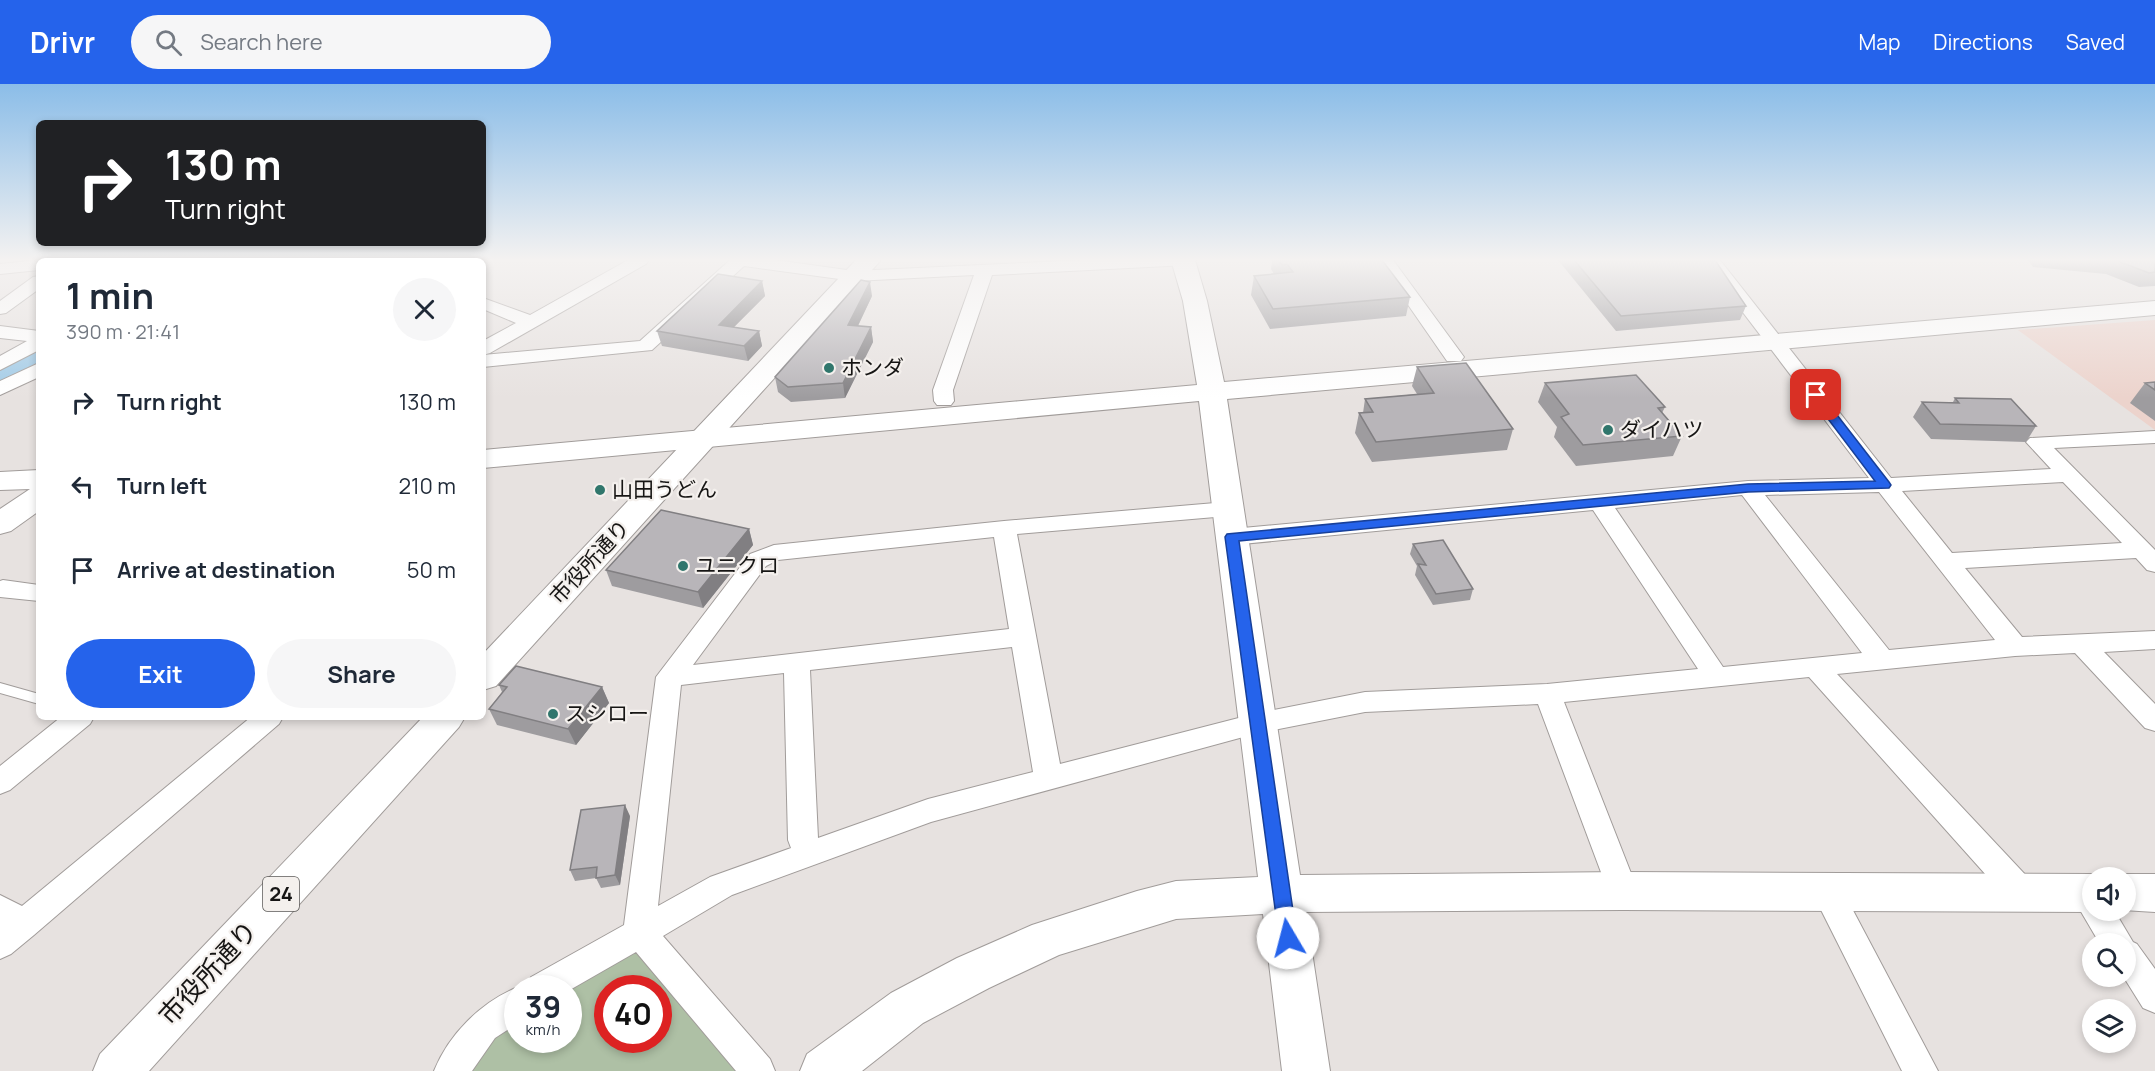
<!DOCTYPE html>
<meta charset="utf-8">
<style>
:root{--surface:#fff;--page:#f6f6f7;--text:#1f2937;--muted:#747a83;--accent:#2563eb}
body{margin:0;font-family:Manrope,"Noto Sans JP",sans-serif;background:var(--page);color:var(--text);height:100vh;display:flex;flex-direction:column;font-size:22px;white-space:nowrap}
*{box-sizing:border-box;margin:0}
p{font-size:20px;color:var(--muted)}
.icon{flex:none;width:33px;height:33px;fill:none;stroke:currentColor;stroke-width:2;stroke-linecap:round;stroke-linejoin:round}
.map{position:relative;flex:1;overflow:hidden}
.side{position:absolute;left:36px;top:174px;width:450px;height:462px;display:flex;flex-direction:column;background:var(--surface);border-radius:9px;box-shadow:0 3px 9px #0003}
.side>*{flex:none}
.guide{position:absolute;left:36px;top:36px;width:450px;height:126px;border-radius:9px;box-shadow:0 3px 9px #0003;background:#202124;color:#fff;overflow:hidden}
.buttons{position:absolute;left:2082px;top:783px;display:grid;gap:12px}
.buttons a{display:grid;place-items:center;width:54px;height:54px;border-radius:50%;background:var(--surface);box-shadow:0 3px 9px #0003;font-size:30px}
.speed{position:absolute;left:504px;top:891px;display:flex;gap:12px;font-size:30px;font-weight:700;text-align:center}
.speed>*{display:grid;place-content:center;width:78px;height:78px;border-radius:50%;background:var(--surface);box-shadow:0 3px 9px #0003;line-height:1}
.speed small{font-size:15px;font-weight:400}
.speed .limit{border:9px solid #d22;background:#fff;color:#111}
.pin{position:absolute;display:grid;place-items:center;width:51px;height:51px;color:#fff;margin:-26px;border-radius:12px;box-shadow:0 3px 9px #0006}
.me{position:absolute;width:66px;margin:-33px;rotate:352deg;stroke-linejoin:round;filter:drop-shadow(0 0 4px #0008)}
.turn{display:flex;align-items:center;gap:21px;height:126px;padding:0 30px;font-size:27px}
.turn .icon{width:78px;height:78px;stroke-width:2.5}
.turn b{display:block;font-size:42px;line-height:51px}
.round{display:grid;place-items:center;flex:none;width:63px;height:63px;border-radius:32px;background:var(--page)}
.head{display:flex;align-items:center;justify-content:space-between;height:102px;padding:0 30px}
h1{font-size:36px;font-weight:700;line-height:45px}
.cta{display:flex;gap:12px;margin-top:auto;padding:12px 30px}
.cta a{flex:1;height:69px;border-radius:36px;background:var(--accent);color:#fff;font-size:24px;font-weight:700;line-height:69px;text-align:center}
.cta a+a{background:var(--page);color:var(--text)}
ul{padding:0;list-style:none}
li{display:flex;align-items:center;gap:18px;height:84px;padding:0 30px}
li div{flex:1}
li b{display:block;font-size:22px}
li em{font-style:normal}
header{display:flex;align-items:center;gap:36px;box-sizing:border-box;height:84px;padding:0 30px;background:var(--accent);color:#fff}
header strong{font-size:28px}
nav{display:flex;gap:33px;margin-inline-start:auto;font-size:21px}
.search{width:420px;height:54px;background:var(--page);display:flex;align-items:center;gap:15px;box-sizing:border-box;padding:0 21px;border-radius:33px;color:var(--muted);font-size:22px}
.map>svg:first-child{display:block}
.commercial{fill:#ecd3cc}
.green{fill:#aec0a5;fill-rule:evenodd}
.lines{fill:none;stroke-linecap:round;stroke-linejoin:round}
.river{fill:#9fcae7;fill-rule:evenodd}
.lane-casing{stroke:#a19c9a;stroke-width:2}
.street-casing{stroke:#a19c9a;stroke-width:2}
.secondary-casing{stroke:#a19c9a;stroke-width:2}
.primary-casing{stroke:#a19c9a;stroke-width:2}
.lane{fill:#fff;fill-rule:evenodd}
.street{fill:#fff;fill-rule:evenodd}
.secondary{fill:#fff;fill-rule:evenodd}
.primary{fill:#fff;fill-rule:evenodd}
.wall{fill:#9e9c9f}
.shaded-wall{fill:#817f82}
.building{fill:#b8b5b9;stroke:#817f82;stroke-width:1.5}
.route{fill:#2563eb;stroke:#184099;stroke-width:1.5}
.poi-dot{fill:#30766c;stroke:#f4f0ed;stroke-width:2}
.labels{text-anchor:middle;stroke-width:4.5;stroke-linejoin:round;paint-order:stroke}
.shield{fill:#f4f0ed;stroke:#595755;stroke-width:1.5}
.shield-label{font-size:20px;font-weight:bold;fill:#161514}
.poi-label{font-size:21px;fill:#161514;stroke:#f4f0ed;text-anchor:start}
.street-label{font-size:21px;fill:#161514;stroke:#f4f0ed}
.near-street-label{font-size:26px;fill:#161514;stroke:#f4f0ed}
</style>
<header>
<strong>Drivr</strong>
<div class="search"><svg class="icon" aria-label="search" viewBox="0 0 24 24"><circle cx="10" cy="10" r="6"/><path d="M15 15l6 6"/></svg>Search here</div>
<nav><a>Map</a><a>Directions</a><a>Saved</a></nav>
</header>
<div class="map">
<svg width="2155" height="987" viewBox="0 0 2155 987">
<rect width="100%" height="100%" fill="#e7e2e0"/>
<path class="commercial" d="M2155 236V346L2018 246Z"/>
<path class="green" d="M633 865 740 987H467L497 946 517 934 518 956H568L567 904ZM608 904H658V956H608Z"/>
<g class="lines">
<path class="river" d="M39 257V281L12 295 0 298V274L27 260Z"/>
<g class="lane-casing">
<path id="lane" d="M0 599 39 610V620L0 609Z"/>
</g>
<g class="street-casing">
<path id="street" d="M39 176 44 177H39V186L0 190V180Z
M628 176H649L646 180 490 269 483 271V257L516 239 483 225V214L530 231Z
M730 176H775L854 187 1086 176H1196L1193 180 1187 181 992 191 953 306 954 317 951 321H937L934 317 933 306 974 191 854 197 744 182 652 266 483 283V271L640 257Z
M1377 176H1393L1464 273 1461 277H1447Z
M1703 176H1720L1891 394 2051 385 2026 358 2030 354 2155 347V359L2054 364 2155 466V488L2147 486 2136 474 1965 484 2022 553 2155 547V565L2104 568 2155 620V647L2145 644 2075 569 2015 572 1837 590 2034 800 2038 810 2034 820 2023 824 2012 820 1809 593 1564 618 1638 807 1634 817 1623 821 1612 817 1608 807 1538 620 1365 628 1258 649 931 738 732 811 663 852 770 975 775 987H736L636 868 568 907V904H527L531 893 624 841 656 593 750 470 774 461 1004 437 1227 418 1235 420 1238 425 1235 430 1227 432 1017 450 1060 680 1258 629 1365 608 1547 600 1698 585 1593 426 1232 461 1224 458 1220 453 1224 448 1232 445 1748 397 1869 394ZM2063 398 2122 459 1952 469 1902 407ZM1879 408 1995 556 1889 566 1765 411ZM1742 411 1862 569 1723 583 1615 424ZM994 453 1009 545 693 581 766 482 778 476ZM1012 563 1033 688 928 715 818 754 810 586ZM784 589 788 756 791 764 710 793 658 822 681 601Z
M39 192V205L6 229 0 230V217L33 193Z
M0 242 39 247V266L0 286V272L27 257 0 254Z
M39 279V293L0 311V297Z
M3 496 39 501V517L0 513V497Z
M61 633H94L90 640 10 706 0 710V682Z
M251 633H283L279 640 34 851 11 870 0 875V811L22 822Z
M1827 794 1838 798 1938 987H1902L1812 808 1816 798Z
M2092 813V826H2114L2133 858 2137 860 2155 885V929L2143 924 2123 892H2126V860H2100L2080 826 2085 816Z
M518 903 521 904H518V939L495 954 472 987H434C449 950 481 918 518 903Z"/>
</g>
<g class="secondary-casing">
<path id="secondary" d="M1171 176H1195L1207 217 1224 298 2155 217V231L1227 315 1300 791 1623 788 2092 790 2101 794H2092V826H2095L2092 828 1623 826 1306 828 1330 987H1282L1263 830 1176 835 1059 871 989 904 923 939 862 987H800L807 970 891 909 957 874 1032 841 1137 807 1176 797 1258 793 1199 317 483 384V366L1197 301 1183 217Z
M39 386V427L11 447 0 450V425L30 405 0 406V388Z
M2126 790H2155V828L2123 826H2126V794H2117Z"/>
</g>
<g class="primary-casing">
<path id="primary" d="M856 176H881L496 602 483 606V570Z
M423 633H465L459 643 149 987H93L100 970Z"/>
</g>
<use href="#lane" class="lane"/>
<use href="#street" class="street"/>
<use href="#secondary" class="secondary"/>
<use href="#primary" class="primary"/>
</g>
<path class="wall" d="M1272 176H1382L1410 213 1406 232 1270 245 1251 211 1254 192 1274 190 1271 185Z
M1558 176H1715L1746 222 1740 236 1616 247Z
M2028 176H2155V202L2139 203 2106 190 2033 183Z
M762 197 765 212 734 243 759 247 762 262 748 277 662 262 657 247Z
M872 212 858 242 871 243 873 258 845 314 791 318 778 308 775 293Z
M1417 283 1513 345 1507 366 1372 378 1355 349 1359 329H1363L1365 315 1417 310 1412 302Z
M2155 298V337L2130 319 2145 299Z
M1545 299 1665 323 1662 329 1682 352 1673 372 1576 382 1554 353 1557 343 1538 318Z
M1955 314 2036 342 2026 358 1931 355 1913 333 1922 318H1953Z
M749 445 753 461 703 524 612 502 606 486Z
M1413 460 1473 505 1470 516 1433 521 1415 491 1417 482 1410 470Z
M499 601 602 603 609 619 576 661 497 641 489 625 502 608Z
M630 732 620 801 601 804 596 794 575 797 570 786Z"/>
<path class="shaded-wall" d="M762 197 765 212 722 255 719 241Z
M870 198 872 212 851 256 848 241Z
M871 243 873 258 845 314 843 299Z
M759 247 762 262 748 277 744 262Z
M749 445 753 461 703 524 698 508Z
M602 603 609 619 576 661 568 645Z
M625 721 630 732 620 801 615 791Z"/>
<path class="building" d="M1279 176H1382L1410 213 1273 225 1254 192 1293 188 1287 180 1282 181Z
M1574 176H1715L1746 222 1621 232Z
M2115 176H2155V188L2149 189Z
M718 190 762 197 719 241 759 247 744 262 657 247Z
M861 196 870 198 848 241 871 243 843 299 788 303 775 293Z
M1466 279 1513 345 1376 358 1359 329 1373 328 1365 315 1434 309 1417 283Z
M1636 291 1665 323 1658 324 1682 352 1583 361 1561 333 1569 330 1545 299Z
M2155 298V306L2145 299Z
M1955 314 2011 315 2036 342 1940 340 1922 318 1959 319Z
M661 426 749 445 698 508 606 486Z
M1443 456 1473 505 1436 510 1418 480 1426 481 1413 460Z
M516 582 602 603 568 645 489 625 507 603 499 601Z
M625 721 615 791 596 794 597 783 570 786 581 726Z"/>
<linearGradient id="sky" x2="0" y2="1"><stop stop-color="#8bbde8"/><stop offset="0.56" stop-color="#f4f2f1"/><stop offset="1" stop-color="#f4f2f1" stop-opacity="0"/></linearGradient>
<rect width="2155" height="314" fill="url(#sky)"/>
<path class="route" d="M1816 308 1820 309 1889 398 1891 401 1889 404 1748 408 1239 457 1297 854 1294 860 1288 862 1281 860 1279 854 1225 453 1227 450 1748 400 1875 397 1810 311Z"/>
<g class="poi-dot">
<circle cx="829" cy="284" r="6"/>
<circle cx="1608" cy="346" r="6"/>
<circle cx="600" cy="406" r="6"/>
<circle cx="683" cy="482" r="6"/>
<circle cx="553" cy="630" r="6"/>
</g>
<g class="labels">
<rect class="shield" x="263" y="793" width="36" height="34" rx="4.5"/>
<g class="shield-label">
<text x="281" y="817">24</text>
</g>
<g class="poi-label">
<text x="841" y="291">ホンダ</text>
<text x="1620" y="353">ダイハツ</text>
<text x="612" y="413">山田うどん</text>
<text x="695" y="489">ユニクロ</text>
<text x="565" y="637">スシロー</text>
</g>
<g class="street-label">
<text transform="translate(590 478) rotate(-47)" y="7">市役所通り</text>
</g>
<g class="near-street-label">
<text transform="translate(208 889) rotate(-47)" y="9">市役所通り</text>
</g>
</g>
</svg>
<div class="buttons">
<a><svg class="icon" aria-label="sound" viewBox="0 0 24 24"><path d="M4 9h4l5-4v14l-5-4H4zM17 9q2 3 0 6"/></svg></a>
<a><svg class="icon" aria-label="search" viewBox="0 0 24 24"><circle cx="10" cy="10" r="6"/><path d="M15 15l6 6"/></svg></a>
<a><svg class="icon" aria-label="layers" viewBox="0 0 24 24"><path d="M12 4l9 5-9 5-9-5zM3 14l9 5 9-5"/></svg></a>
</div>
<div class="speed"><div>39<small>km/h</small></div><div class="limit">40</div></div>
<div class="pin" style="left:1816px;top:311px;background:#d93025"><svg class="icon" aria-label="arrive" viewBox="0 0 24 24"><path d="M6 21V4h12l-3 4 3 4H6"/></svg></div>
<svg class="me" style="left:1288px;top:854px" viewBox="-20 -20 40 40"><circle r="19" fill="#fff"/><path d="M0-13L10 11 0 6-10 11z" fill="#2563eb"/></svg>
<div class="guide">
<div class="turn"><svg class="icon" aria-label="right" viewBox="0 0 24 24"><path d="M7 20v-9h11M14 6l5 5-5 5"/></svg><div><b>130 m</b>Turn right</div></div>
</div>
<section class="side">
<div class="head"><div><h1>1 min</h1><p>390 m · 21:41</p></div><a class="round"><svg class="icon" aria-label="close" viewBox="0 0 24 24"><path d="M6 6l12 12M18 6L6 18"/></svg></a></div>
<ul>
<li><svg class="icon" aria-label="right" viewBox="0 0 24 24"><path d="M7 20v-9h11M14 6l5 5-5 5"/></svg><div><b>Turn right</b></div><em>130 m</em></li>
<li><svg class="icon" aria-label="left" viewBox="0 0 24 24"><path d="M17 20v-9H6M10 6l-5 5 5 5"/></svg><div><b>Turn left</b></div><em>210 m</em></li>
<li><svg class="icon" aria-label="arrive" viewBox="0 0 24 24"><path d="M6 21V4h12l-3 4 3 4H6"/></svg><div><b>Arrive at destination</b></div><em>50 m</em></li>
</ul>
<div class="cta"><a>Exit</a><a>Share</a></div>
</section>
</div>
